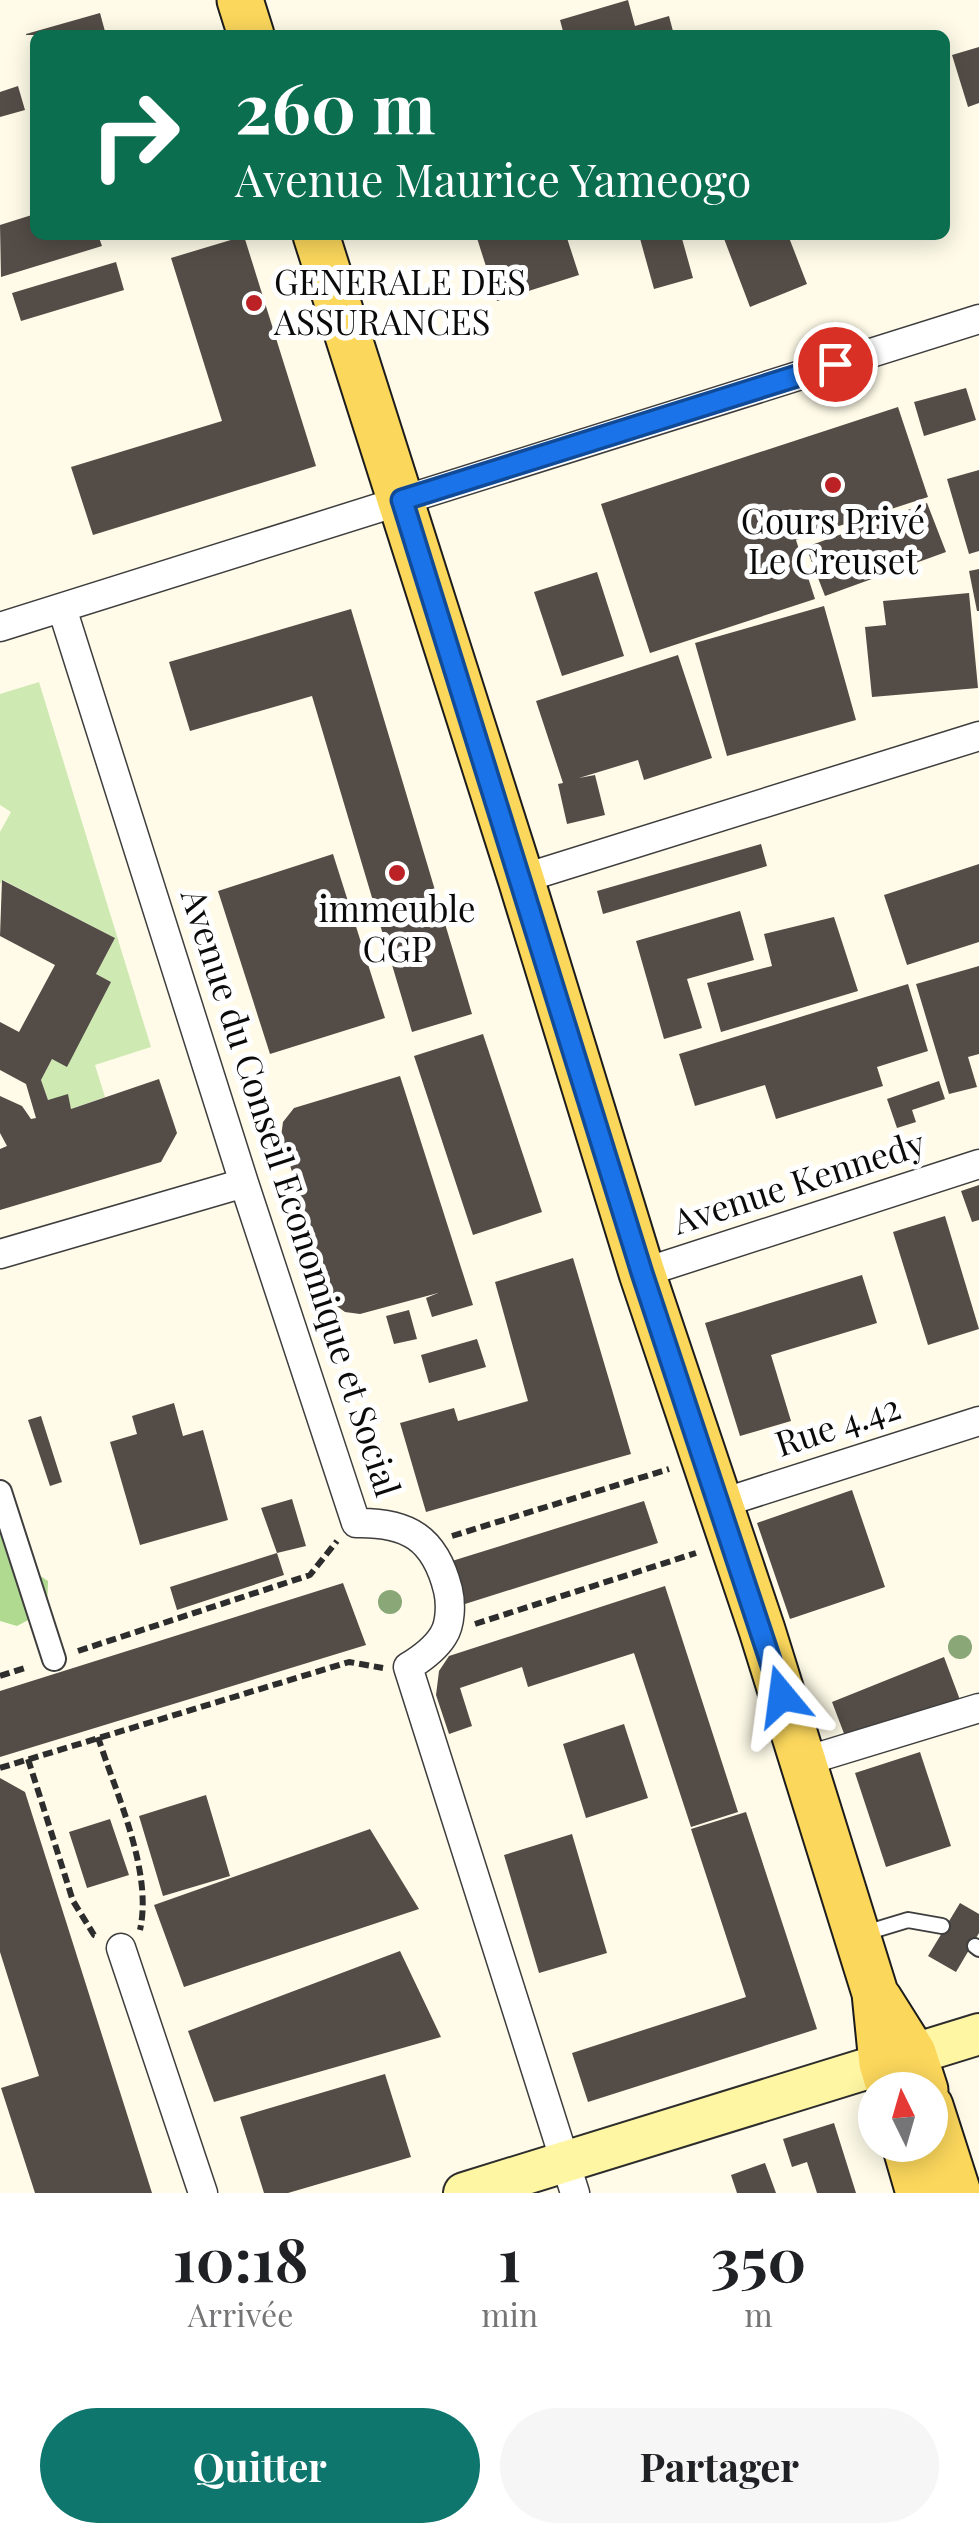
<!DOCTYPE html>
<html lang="fr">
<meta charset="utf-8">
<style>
:root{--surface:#fff;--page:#f6f6f6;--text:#202124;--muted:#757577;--accent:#0f766e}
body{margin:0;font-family:"Playfair Display",serif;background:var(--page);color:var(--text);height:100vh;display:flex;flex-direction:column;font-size:38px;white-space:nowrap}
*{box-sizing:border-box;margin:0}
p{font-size:32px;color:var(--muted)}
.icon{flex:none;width:55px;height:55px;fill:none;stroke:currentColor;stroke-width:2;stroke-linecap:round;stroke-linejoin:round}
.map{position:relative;height:2193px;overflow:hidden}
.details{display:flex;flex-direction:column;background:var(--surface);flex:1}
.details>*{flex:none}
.top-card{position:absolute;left:30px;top:30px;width:920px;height:210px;border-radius:15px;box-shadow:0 5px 25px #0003;background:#0b6e4f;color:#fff;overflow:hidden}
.needle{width:65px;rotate:355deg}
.controls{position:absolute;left:858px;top:2072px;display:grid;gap:20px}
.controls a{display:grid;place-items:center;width:90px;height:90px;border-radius:50%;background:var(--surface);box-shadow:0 5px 25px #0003;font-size:50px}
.pin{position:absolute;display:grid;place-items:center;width:85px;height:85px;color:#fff;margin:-42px;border:5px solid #fff;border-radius:50%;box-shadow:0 2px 10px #0007}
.me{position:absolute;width:110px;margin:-55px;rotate:344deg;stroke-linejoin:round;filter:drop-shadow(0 0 8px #0008)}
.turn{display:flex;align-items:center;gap:35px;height:210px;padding:0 40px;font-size:45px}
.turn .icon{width:130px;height:130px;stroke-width:2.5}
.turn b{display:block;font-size:70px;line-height:85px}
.eta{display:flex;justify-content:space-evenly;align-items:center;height:170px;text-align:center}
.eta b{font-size:60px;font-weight:700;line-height:70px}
.cta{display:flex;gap:20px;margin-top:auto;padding:20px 40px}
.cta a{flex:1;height:115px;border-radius:60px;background:var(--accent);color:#fff;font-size:40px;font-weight:700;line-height:115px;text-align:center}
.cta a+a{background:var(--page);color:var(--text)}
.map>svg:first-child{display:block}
.green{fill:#cee9b2}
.forest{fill:#b1da91}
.building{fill:#534c47}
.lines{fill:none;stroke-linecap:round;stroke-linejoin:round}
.service-casing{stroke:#3e3e3e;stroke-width:18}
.pedestrian-casing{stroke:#3e3e3e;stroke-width:26}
.minor-casing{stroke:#3e3e3e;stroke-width:31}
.secondary-casing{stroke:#2d2d2d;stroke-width:44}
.primary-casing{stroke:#1c1c1c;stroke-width:49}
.path{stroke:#2d2d2d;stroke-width:6;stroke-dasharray:10 5;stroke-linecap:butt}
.service{stroke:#fff;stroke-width:14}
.pedestrian{stroke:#fff;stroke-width:22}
.minor{stroke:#fff;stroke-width:28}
.secondary{stroke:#fff6a3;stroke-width:40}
.primary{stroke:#fbd75c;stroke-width:45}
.tree{fill:#89a777}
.route-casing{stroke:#114b97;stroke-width:25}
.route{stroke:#1a73e8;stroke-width:18}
.poi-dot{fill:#bc2126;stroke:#fff;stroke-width:4}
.labels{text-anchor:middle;stroke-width:10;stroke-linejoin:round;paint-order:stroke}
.poi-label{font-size:35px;fill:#0b0b0b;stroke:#fff}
.street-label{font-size:35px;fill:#0b0b0b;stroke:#fff}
</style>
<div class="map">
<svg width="979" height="2193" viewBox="0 0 979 2193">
<rect width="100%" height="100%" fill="#fffbe8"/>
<path class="green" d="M39 682 151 1047 95 1065 105 1097 71 1109 68 1095 48 1100 41 1080 52 1059 111 982 96 974 115 938 3 880 0 884V832L11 812 0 805V694Z"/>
<path class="forest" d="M0 1512 16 1560 48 1581 47 1610 17 1626 0 1621Z"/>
<path class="building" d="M628 0 635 26 669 16 674 35H564L560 20Z
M100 13 106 35H26V34Z
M979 47V103L968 107 952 55Z
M18 86 25 110 0 117V92Z
M35 214V235H98L102 246 1 277 0 225Z
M476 235H566L579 275 497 301Z
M639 235H681L693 278 654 289Z
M788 235 807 284 750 307 723 236Z
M244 236 316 466 93 535 71 467 222 421 171 258Z
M116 262 124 290 21 321 12 293Z
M966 388 976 420 924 436 914 402Z
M898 407 928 497 796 540 815 599 650 653 601 504Z
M979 470V551L969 554 947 479Z
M927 503 946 552 825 596 806 547Z
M979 569V611H977L969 571Z
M597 572 624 656 562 676 534 592Z
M969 593 978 688 872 697 865 627 886 625 883 601Z
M824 606 856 720 727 756 695 643Z
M351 609 472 1014 412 1032 312 696 190 731 169 662Z
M678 655 712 758 644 780 638 760 579 778 595 775 605 815 567 824 558 784 563 783 536 701Z
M761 844 767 866 603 914 597 891Z
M333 854 385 1018 270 1054 218 891Z
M979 864V942L907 965 884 895Z
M2 880 115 938 96 974 111 982 67 1067 52 1059 41 1080 48 1100 68 1094 71 1109 159 1079 177 1133 161 1162 0 1210V1149L7 1146 0 1133V1096L22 1106 31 1119 36 1118 26 1084 0 1070V1022L19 1032 55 965 0 936Z
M740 911 754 960 687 979 702 1028 664 1039 636 941Z
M834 917 858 991 721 1032 707 983 772 966 764 934Z
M979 966V1054L968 1057 977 1087 949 1094 916 984Z
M908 984 928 1051 877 1067 883 1086 776 1119 765 1085 695 1106 679 1054Z
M483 1034 542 1212 473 1235 414 1056Z
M400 1076 473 1305 432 1317 426 1298 438 1293 360 1314 345 1312 334 1304 281 1137 283 1122 294 1108Z
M939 1081 945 1099 912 1110 916 1122 897 1128 887 1099Z
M979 1185V1220L972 1222 961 1191Z
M945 1216 979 1329 928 1345 893 1232Z
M573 1258 631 1454 426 1512 400 1423 454 1408 458 1421 528 1401 495 1282Z
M862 1275 877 1323 771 1355 791 1421 740 1436 705 1323Z
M409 1310 417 1339 394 1344 386 1316Z
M477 1339 486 1367 429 1383 421 1355Z
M174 1403 183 1436 203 1430 228 1520 140 1545 110 1442 137 1434 132 1416Z
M41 1416 62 1482 50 1486 28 1420Z
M852 1490 885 1587 790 1619 757 1523Z
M292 1499 306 1546 277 1553 261 1508Z
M644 1501 658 1543 465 1604 452 1561Z
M277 1553 284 1575 177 1610 170 1587Z
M343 1583 366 1645 0 1757V1691Z
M665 1586 738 1812 691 1827 634 1653 528 1687 522 1667 460 1688 472 1726 449 1734 436 1695 439 1671 449 1656Z
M944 1657 963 1708 848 1744 832 1702Z
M624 1724 648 1798 586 1818 563 1744Z
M920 1752 951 1846 886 1867 855 1773Z
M0 1778 25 1792 152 2193H35L1 2088 39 2076 0 1952Z
M206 1795 230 1876 163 1896 139 1816Z
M746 1812 817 2029 588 2102 572 2053 746 1997 691 1829Z
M110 1819 129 1875 87 1888 69 1832Z
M370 1829 419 1909 184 1987 154 1905Z
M572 1834 607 1953 539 1973 504 1855Z
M960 1903 979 1914V1933L956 1972 928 1956Z
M400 1951 441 2037 214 2102 188 2031Z
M385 2074 411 2157 288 2193H264L240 2117Z
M834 2123 856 2193H817L807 2162 792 2167 783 2139Z
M765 2163 776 2193H737L731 2175Z"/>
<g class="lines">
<g class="service-casing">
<path id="service" d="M865 1933 908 1920 942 1926
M975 1946 979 1949"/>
</g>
<g class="pedestrian-casing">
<path id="pedestrian" d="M0 1492 54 1659"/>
</g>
<g class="minor-casing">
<path id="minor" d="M62 608 244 1183 356 1523C408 1522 435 1538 448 1590 451 1603 451 1624 443 1636 435 1649 421 1659 408 1667L575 2193
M0 627 979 319
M521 879 979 736
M0 1254 244 1183
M642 1273 979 1164
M719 1504 979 1421
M802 1762 979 1708
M121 1948 203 2193"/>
</g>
<g class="secondary-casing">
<path id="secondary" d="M464 2193 979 2034"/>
</g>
<g class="primary-casing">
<path id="primary" d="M240 0 251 35
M316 235 521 879 642 1273 762 1630 875 1993 882 2063 890 2090
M879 1999 913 2053 925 2090
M930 2106 958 2193
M905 2145 919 2193"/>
</g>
<path class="path" d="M452 1536 669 1469
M475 1624 696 1553
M78 1651 310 1575 337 1541
M0 1676 28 1667
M98 1737C116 1794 153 1871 140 1930
M28 1759 73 1901 94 1935 99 1937
M0 1768 349 1662 383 1668"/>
<use href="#service" class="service"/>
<use href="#pedestrian" class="pedestrian"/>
<use href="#minor" class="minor"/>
<use href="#secondary" class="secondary"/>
<use href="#primary" class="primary"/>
</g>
<g class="tree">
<circle cx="390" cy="1602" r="12"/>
<circle cx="960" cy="1647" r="12"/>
</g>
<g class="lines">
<g class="route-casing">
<path id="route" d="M782 1696 642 1273 402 500 835 364"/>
</g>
<use href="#route" class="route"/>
</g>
<g class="poi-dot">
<circle cx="254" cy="303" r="10"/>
<circle cx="833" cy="485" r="10"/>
<circle cx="397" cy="873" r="10"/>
</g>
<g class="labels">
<g class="poi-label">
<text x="274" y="295" text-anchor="start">GENERALE DES<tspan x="274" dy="40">ASSURANCES</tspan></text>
<text x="833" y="534">Cours Privé<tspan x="833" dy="40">Le Creuset</tspan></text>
<text x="397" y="922">immeuble<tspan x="397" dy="40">CGP</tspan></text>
</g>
<g class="street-label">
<text transform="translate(799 1183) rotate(-18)" y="12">Avenue Kennedy</text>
<text transform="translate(290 1193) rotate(72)" y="12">Avenue du Conseil Economique et Social</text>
<text transform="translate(838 1426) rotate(-18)" y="12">Rue 4.42</text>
</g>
</g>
</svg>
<div class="controls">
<a><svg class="needle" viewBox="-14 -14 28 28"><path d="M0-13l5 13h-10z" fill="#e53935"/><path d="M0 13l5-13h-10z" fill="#757577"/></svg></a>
</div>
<div class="pin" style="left:835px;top:364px;background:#d93025"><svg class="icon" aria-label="arrive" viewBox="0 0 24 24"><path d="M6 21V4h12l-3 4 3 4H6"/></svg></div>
<svg class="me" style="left:782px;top:1696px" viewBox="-20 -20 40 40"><path d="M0-17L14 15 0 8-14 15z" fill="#1a73e8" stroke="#fff" stroke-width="4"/></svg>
<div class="top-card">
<div class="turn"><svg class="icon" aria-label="right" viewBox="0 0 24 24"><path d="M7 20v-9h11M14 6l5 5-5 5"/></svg><div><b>260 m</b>Avenue Maurice Yameogo</div></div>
</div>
</div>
<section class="details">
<div class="eta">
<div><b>10:18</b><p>Arrivée</p></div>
<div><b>1</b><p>min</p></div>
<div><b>350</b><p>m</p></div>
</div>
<div class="cta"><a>Quitter</a><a>Partager</a></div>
</section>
